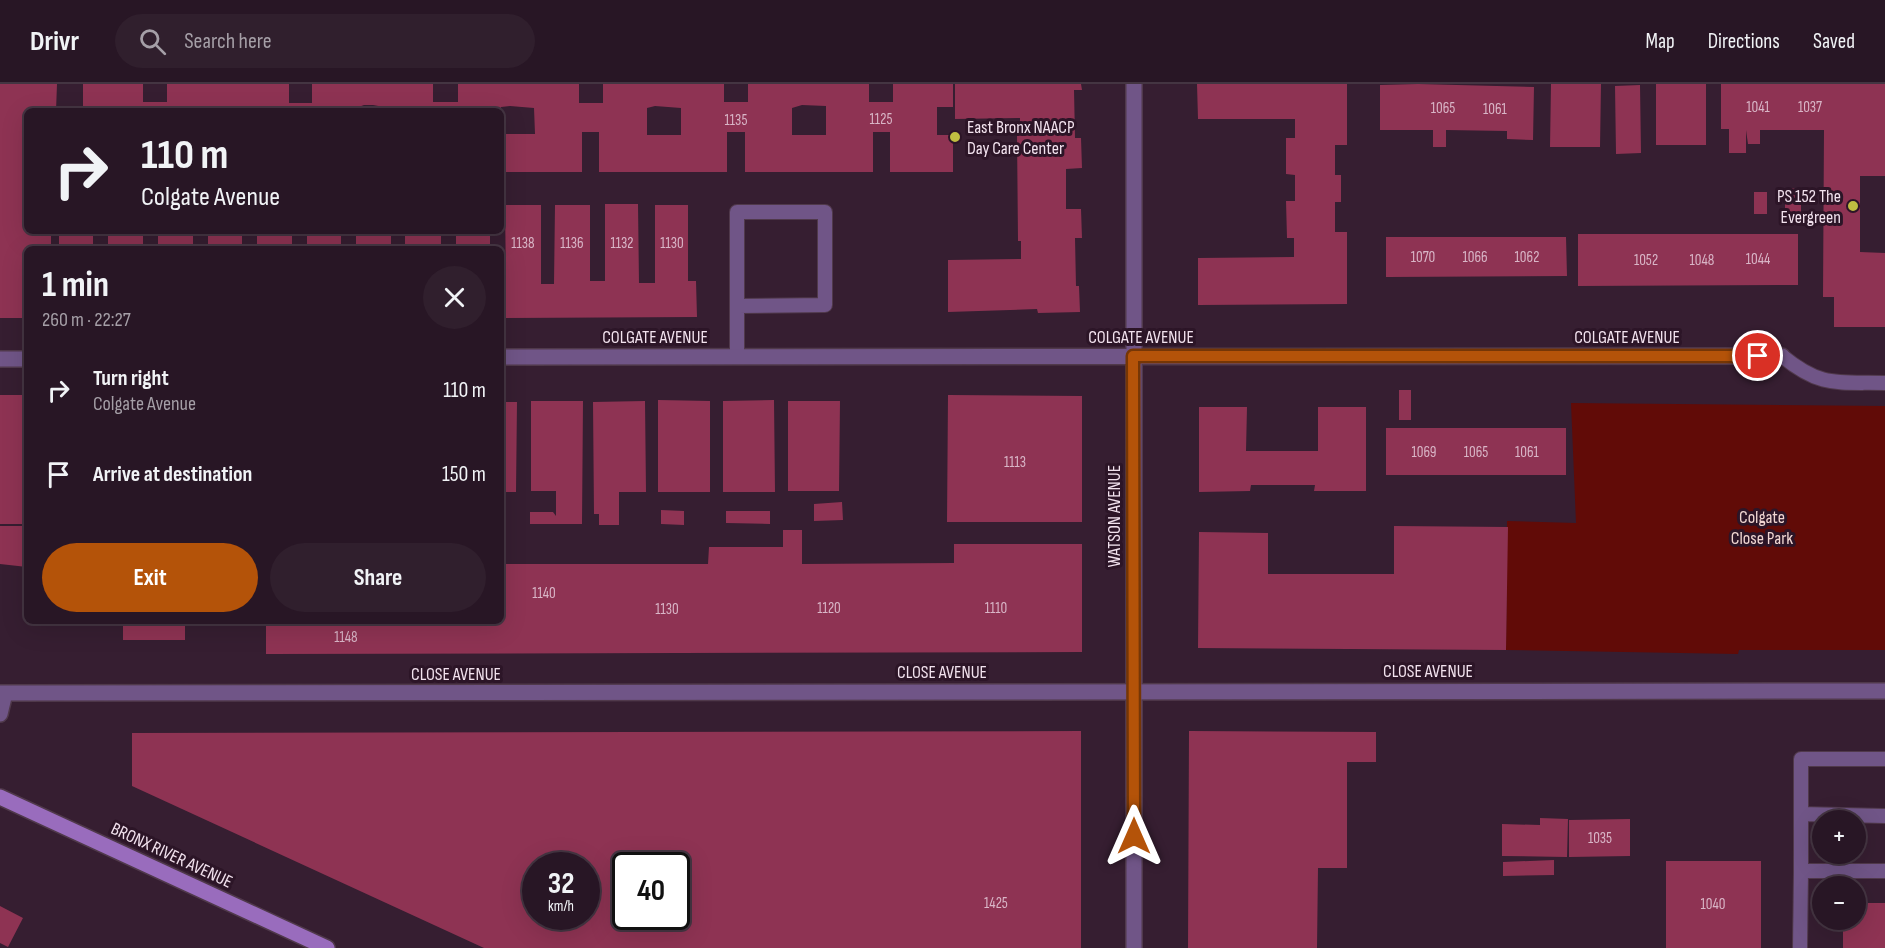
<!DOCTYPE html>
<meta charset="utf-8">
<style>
:root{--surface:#281625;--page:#301f2d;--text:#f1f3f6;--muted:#a59fa7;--line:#443542;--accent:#b45309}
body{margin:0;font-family:"Sofia Sans Condensed",sans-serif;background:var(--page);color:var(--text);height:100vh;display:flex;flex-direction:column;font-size:22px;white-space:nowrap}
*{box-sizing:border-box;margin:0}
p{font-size:20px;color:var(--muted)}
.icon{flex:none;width:33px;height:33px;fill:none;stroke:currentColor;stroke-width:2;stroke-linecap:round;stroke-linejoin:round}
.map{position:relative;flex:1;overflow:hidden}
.drawer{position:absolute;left:24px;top:162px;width:480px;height:378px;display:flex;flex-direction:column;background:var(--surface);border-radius:9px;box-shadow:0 6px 24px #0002,0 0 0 2px var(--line)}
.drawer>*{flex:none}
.hud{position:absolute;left:24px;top:24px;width:480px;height:126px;border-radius:9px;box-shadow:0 6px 24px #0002,0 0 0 2px var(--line);background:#281625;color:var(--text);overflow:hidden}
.controls{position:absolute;left:1812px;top:726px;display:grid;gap:12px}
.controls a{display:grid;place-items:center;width:54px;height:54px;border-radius:50%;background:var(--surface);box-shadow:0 6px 24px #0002,0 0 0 2px var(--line);font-size:30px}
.speed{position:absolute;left:522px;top:768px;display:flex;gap:12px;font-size:30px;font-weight:700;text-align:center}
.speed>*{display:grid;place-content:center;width:78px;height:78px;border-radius:50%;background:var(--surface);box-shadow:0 6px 24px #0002,0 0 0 2px var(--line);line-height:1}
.speed small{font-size:15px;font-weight:400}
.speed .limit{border:3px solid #111;border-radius:9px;background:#fff;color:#111}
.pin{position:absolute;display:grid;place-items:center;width:51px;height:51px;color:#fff;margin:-26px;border:3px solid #fff;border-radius:50%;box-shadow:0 2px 6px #0007}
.me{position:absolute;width:66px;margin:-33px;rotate:0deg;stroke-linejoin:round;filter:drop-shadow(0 0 4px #0008)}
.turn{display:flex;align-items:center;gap:21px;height:126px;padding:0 18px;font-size:27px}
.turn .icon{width:78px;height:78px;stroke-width:2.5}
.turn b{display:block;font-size:42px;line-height:51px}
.round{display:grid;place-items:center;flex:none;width:63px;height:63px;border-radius:32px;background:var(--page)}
.head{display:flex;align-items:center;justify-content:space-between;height:102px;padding:0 18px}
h1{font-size:36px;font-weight:700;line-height:45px}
.primary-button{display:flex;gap:12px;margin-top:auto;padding:12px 18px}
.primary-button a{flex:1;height:69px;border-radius:36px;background:var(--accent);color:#fff;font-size:24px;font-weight:700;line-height:69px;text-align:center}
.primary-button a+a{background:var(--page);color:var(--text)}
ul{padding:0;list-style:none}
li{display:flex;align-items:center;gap:18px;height:84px;padding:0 18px}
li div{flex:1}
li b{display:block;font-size:22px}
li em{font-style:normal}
header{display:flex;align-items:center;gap:36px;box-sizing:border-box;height:84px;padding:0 30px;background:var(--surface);border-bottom:2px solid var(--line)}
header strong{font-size:28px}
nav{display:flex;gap:33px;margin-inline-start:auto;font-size:21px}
.search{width:420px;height:54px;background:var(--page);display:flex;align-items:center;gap:15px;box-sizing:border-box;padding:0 21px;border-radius:33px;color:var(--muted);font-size:22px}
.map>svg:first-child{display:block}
.green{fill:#610b07}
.building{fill:#8e3353;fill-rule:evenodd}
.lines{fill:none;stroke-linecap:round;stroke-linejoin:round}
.service-casing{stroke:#50394b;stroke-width:16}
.minor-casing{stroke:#50394b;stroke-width:18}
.tertiary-casing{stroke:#50394b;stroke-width:18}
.secondary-casing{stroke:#50394b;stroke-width:18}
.service{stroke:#705587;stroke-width:14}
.minor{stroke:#705587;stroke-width:15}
.tertiary{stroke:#705587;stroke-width:15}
.secondary{stroke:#996cbd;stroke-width:15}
.route-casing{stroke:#753606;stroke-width:15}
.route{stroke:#b45309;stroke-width:10}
.poi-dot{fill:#bfbe41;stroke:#2c1527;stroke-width:2}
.labels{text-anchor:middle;stroke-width:6;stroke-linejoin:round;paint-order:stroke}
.number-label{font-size:15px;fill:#d9b6c7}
.poi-label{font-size:18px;fill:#f2e2ee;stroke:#2c1527;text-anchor:start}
.street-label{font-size:18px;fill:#f2e2ee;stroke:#2c1527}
.park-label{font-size:18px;fill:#f0d5d1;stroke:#2c1527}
</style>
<header>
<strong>Drivr</strong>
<div class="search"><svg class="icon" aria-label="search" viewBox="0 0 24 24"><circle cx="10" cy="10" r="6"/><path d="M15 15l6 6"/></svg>Search here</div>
<nav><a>Map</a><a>Directions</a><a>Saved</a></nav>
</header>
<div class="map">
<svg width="1885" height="864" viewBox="0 0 1885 864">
<rect width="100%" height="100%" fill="#361e31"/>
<path class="green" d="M1571 319 1885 322V566H1739L1738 570 1506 566 1507 437 1576 439Z"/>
<path class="building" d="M0 0H57L56 27H27V147H51V165H27V234H0Z
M83 0H143V18H167V0H289V19H312V0H433V18H458V0H579V19H603V0H724V18H748V0H869V18H893V0H953V23H937V51H953V88H890V48H873V88H745V48H727V88H599V48H582V88H501V50H535L534 24 510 22 501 23V27H389V24L373 21H364L356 24V27H244V24L227 22 210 24V27H98L99 23H83ZM802 21 826 22V51H792V24ZM655 22 681 24V51H647V24Z
M955 0H1081L1082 6H1074L1075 54H1081L1082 84 1066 85V125H1081L1082 154H1075L1076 202H1079L1080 228 1038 229 1037 225 948 228V176L1021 175V157H1018L1017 51H1020V34L955 35Z
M1197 0H1347V61H1335V91H1341V118H1335V148H1347V220L1198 221V174L1294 173V154H1287L1286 117H1295V91L1286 90V54H1295V35H1198Z
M1418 0 1534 3 1533 56 1507 55V47L1446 46V63H1433V46H1380V1Z
M1551 0H1601L1600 63H1550Z
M1656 0H1706V61H1656Z
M1721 0H1885V92H1860V168L1885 169V243H1834V213H1823L1824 46H1760V60H1748L1746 46V69H1729V45H1721Z
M1640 1 1641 69 1616 70 1615 2Z
M1785 104 1801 105V129H1785Z
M1754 108H1767V130H1754Z
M605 120H638L639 199H655V121H688V197H696L697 233 501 234V198H506L505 121H541V200H554L555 121H590V197H605Z
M59 147H93V165H59Z
M108 147H143V165H108Z
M158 147H193V165H158Z
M208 147H242V165H208Z
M257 147H292V165H257Z
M307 147H341V165H307Z
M356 147H391V165H356Z
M405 147H441V165H405Z
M456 147H490V165H456Z
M1578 150H1798V201L1578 202Z
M1386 153H1566L1567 192 1386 193Z
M1399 306H1411V336H1399Z
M0 311H27V440H0Z
M948 311 1082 312V438H947Z
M658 316 710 317V408H658Z
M774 316 775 408H723V317Z
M531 317H583L582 440H530V428H553L556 432V407H531Z
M645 317 646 408H619V441H599V430H594L593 318Z
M788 317H840L839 407H788Z
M501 318H517L516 408H501Z
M1199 323H1247L1246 367H1318V323H1366V407H1314L1315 401H1251L1250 407 1199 408Z
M1386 344H1566V391H1386Z
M842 418 843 436 814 437V420Z
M661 426 684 427V441L661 440Z
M726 427H770V440L726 439Z
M0 442H27V483L0 480Z
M1394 442 1508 443 1506 566 1198 564 1199 448 1268 449V490H1394Z
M783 446H802V480L954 479V460H1082V568L266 570V537H501V480H708L709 463H783Z
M123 537H185V556H123Z
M1081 647V864H484L132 702V649ZM536 782H586V832H536ZM626 782H676V832H626Z
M1189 647 1376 648V678H1347V784H1318L1317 864H1188Z
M1540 734 1568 735 1567 773 1502 772V740L1540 741Z
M1630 735V772L1569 773V736Z
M1554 776V791L1503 792V778Z
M1666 777H1761V864H1666Z
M1856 819H1885V864H1843V836H1856Z
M0 822 23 834 8 863 0 859Z"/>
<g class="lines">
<g class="service-casing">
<path id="service" d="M737 222 825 221V128H737V272
M1782 272C1821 304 1837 298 1885 299
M1801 730 1885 732
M1801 787V675H1885
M1800 864 1801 787H1885"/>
</g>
<g class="minor-casing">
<path id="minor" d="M501 273 1782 272
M0 275H27
M0 609 1885 607
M0 630 5 609"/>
</g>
<g class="tertiary-casing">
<path id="tertiary" d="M1134 0V864"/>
</g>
<g class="secondary-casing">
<path id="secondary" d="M0 713 327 864"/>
</g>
<use href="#service" class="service"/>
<use href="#minor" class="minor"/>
<use href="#tertiary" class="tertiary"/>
<use href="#secondary" class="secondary"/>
</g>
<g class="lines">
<g class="route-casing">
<path id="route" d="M1134 752 1133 272H1758"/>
</g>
<use href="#route" class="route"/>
</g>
<g class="poi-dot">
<circle cx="955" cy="53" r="6"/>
<circle cx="1853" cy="122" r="6"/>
</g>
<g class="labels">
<g class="number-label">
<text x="1758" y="28">1041</text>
<text x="1810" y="28">1037</text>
<text x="1443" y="29">1065</text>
<text x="1495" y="30">1061</text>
<text x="881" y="40">1125</text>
<text x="736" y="41">1135</text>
<text x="523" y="164">1138</text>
<text x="572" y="164">1136</text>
<text x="622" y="164">1132</text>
<text x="672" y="164">1130</text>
<text x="1423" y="178">1070</text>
<text x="1475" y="178">1066</text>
<text x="1527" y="178">1062</text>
<text x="1758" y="180">1044</text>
<text x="1646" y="181">1052</text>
<text x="1702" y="181">1048</text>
<text x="1424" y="373">1069</text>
<text x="1476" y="373">1065</text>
<text x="1527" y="373">1061</text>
<text x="1015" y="383">1113</text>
<text x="544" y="514">1140</text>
<text x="829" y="529">1120</text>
<text x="996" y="529">1110</text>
<text x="667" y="530">1130</text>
<text x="346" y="558">1148</text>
<text x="1600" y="759">1035</text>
<text x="996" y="824">1425</text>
<text x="1713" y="825">1040</text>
</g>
<g class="poi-label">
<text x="967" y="49">East Bronx NAACP<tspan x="967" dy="21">Day Care Center</tspan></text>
<text x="1841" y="118" text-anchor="end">PS 152 The<tspan x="1841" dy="21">Evergreen</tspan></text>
</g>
<g class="street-label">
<text x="655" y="259">COLGATE AVENUE</text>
<text x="1141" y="259">COLGATE AVENUE</text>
<text x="1627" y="259">COLGATE AVENUE</text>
<text transform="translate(1114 432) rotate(-90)" y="6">WATSON AVENUE</text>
<text x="1428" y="593">CLOSE AVENUE</text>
<text x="942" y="594">CLOSE AVENUE</text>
<text x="456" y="596">CLOSE AVENUE</text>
<text transform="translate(172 771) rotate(25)" y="6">BRONX RIVER AVENUE</text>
</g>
<g class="park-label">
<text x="1762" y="439">Colgate<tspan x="1762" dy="21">Close Park</tspan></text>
</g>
</g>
</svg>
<div class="controls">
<a>+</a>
<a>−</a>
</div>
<div class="speed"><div>32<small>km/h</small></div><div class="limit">40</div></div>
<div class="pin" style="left:1758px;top:272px;background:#d93025"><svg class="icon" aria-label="arrive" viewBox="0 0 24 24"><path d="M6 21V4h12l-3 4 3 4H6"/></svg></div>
<svg class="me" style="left:1134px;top:752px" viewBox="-20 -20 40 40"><path d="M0-17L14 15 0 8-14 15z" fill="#b45309" stroke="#fff" stroke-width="4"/></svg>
<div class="hud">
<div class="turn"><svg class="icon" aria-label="right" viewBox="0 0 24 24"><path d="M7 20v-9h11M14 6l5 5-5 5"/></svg><div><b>110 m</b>Colgate Avenue</div></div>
</div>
<section class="drawer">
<div class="head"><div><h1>1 min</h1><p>260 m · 22:27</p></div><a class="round"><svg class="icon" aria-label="close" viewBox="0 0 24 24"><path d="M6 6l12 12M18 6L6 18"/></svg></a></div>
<ul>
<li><svg class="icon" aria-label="right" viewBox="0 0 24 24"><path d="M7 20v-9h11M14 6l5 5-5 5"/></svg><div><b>Turn right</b><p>Colgate Avenue</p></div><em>110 m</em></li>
<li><svg class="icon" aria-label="arrive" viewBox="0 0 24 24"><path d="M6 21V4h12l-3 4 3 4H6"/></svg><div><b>Arrive at destination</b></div><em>150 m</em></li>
</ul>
<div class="primary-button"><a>Exit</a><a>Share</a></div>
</section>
</div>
